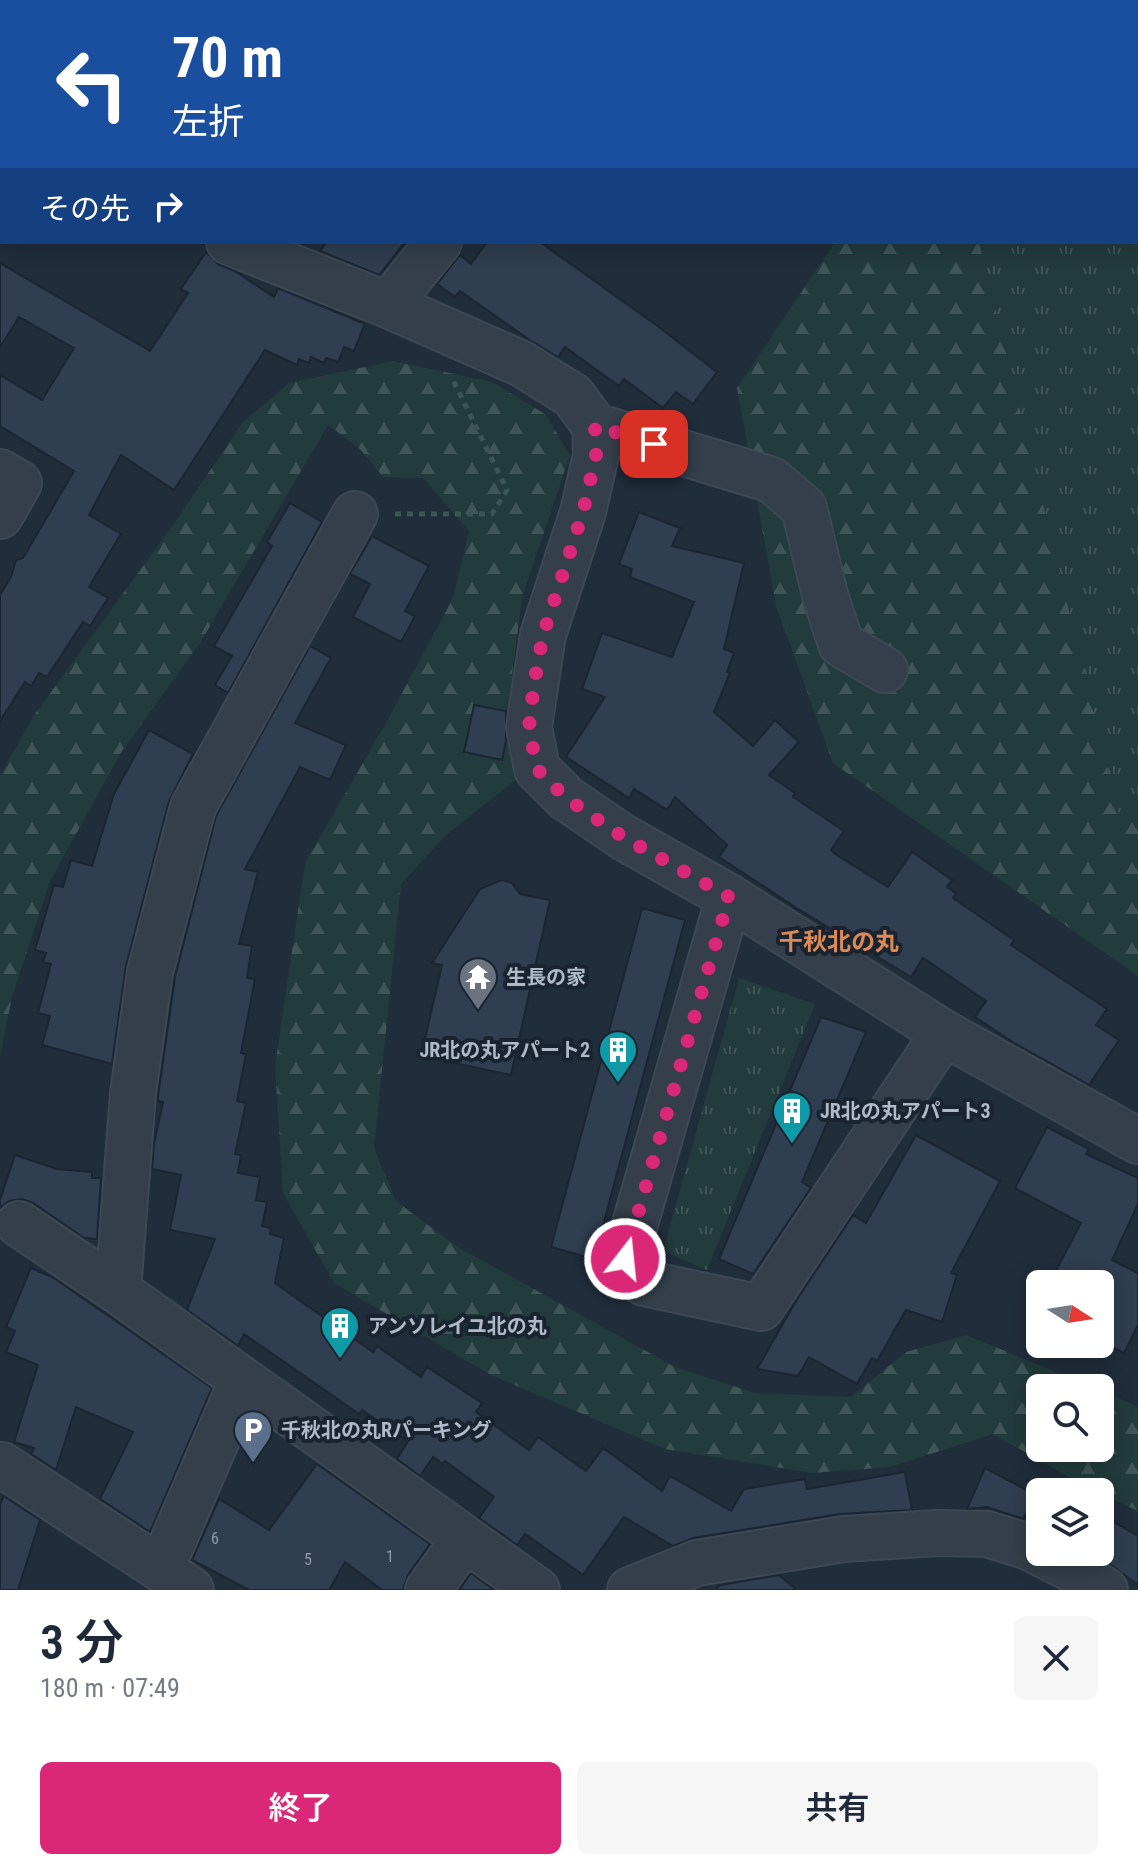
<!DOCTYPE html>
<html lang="ja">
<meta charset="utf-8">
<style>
:root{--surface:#fff;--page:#f6f6f7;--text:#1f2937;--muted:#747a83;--accent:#db2777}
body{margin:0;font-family:"Roboto Condensed","Noto Sans JP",sans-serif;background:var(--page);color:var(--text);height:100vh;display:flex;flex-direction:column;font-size:30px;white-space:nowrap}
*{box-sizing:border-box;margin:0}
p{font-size:26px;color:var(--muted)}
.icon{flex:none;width:44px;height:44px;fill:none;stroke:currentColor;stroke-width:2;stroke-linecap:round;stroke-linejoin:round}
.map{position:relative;height:1590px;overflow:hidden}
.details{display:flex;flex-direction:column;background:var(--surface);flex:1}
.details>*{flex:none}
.top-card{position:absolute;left:0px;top:0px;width:1138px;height:244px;box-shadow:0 4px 20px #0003;background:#1a4fa0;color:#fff;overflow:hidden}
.needle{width:52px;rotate:102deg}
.controls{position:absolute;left:1026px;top:1270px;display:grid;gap:16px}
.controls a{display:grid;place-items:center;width:88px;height:88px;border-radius:12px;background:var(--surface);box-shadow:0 4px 20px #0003;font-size:40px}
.pin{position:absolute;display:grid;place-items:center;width:68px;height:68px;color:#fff;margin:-34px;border-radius:16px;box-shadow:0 4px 12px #0006}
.me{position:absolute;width:88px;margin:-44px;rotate:16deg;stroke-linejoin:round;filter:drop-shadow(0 0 6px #0008)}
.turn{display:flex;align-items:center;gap:28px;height:168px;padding:0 40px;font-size:36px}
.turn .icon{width:104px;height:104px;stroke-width:2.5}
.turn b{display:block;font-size:56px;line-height:68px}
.then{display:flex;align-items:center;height:76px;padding:0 40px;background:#0003;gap:16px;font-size:30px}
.round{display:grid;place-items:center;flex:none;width:84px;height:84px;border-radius:12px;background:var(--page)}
.head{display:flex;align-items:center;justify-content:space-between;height:136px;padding:0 40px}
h1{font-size:48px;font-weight:600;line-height:60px}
.primary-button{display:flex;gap:16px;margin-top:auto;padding:16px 40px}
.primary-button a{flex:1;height:92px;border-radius:12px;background:var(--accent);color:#fff;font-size:32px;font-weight:600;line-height:92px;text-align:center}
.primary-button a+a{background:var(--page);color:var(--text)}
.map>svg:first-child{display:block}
.grass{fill:url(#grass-tufts)}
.forest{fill:url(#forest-firs)}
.building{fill:#2f3e50;stroke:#1b2632;stroke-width:2}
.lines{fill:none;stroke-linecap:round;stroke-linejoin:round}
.street-casing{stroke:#3d4855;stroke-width:48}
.path{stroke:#3b5454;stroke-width:5;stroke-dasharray:6 6;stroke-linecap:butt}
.street{stroke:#343f4b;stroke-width:44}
.route{stroke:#db2777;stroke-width:14;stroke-dasharray:0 25.2}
.labels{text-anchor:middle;stroke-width:8;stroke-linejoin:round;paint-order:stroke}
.number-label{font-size:16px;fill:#8e9aa9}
.poi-label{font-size:20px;font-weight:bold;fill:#afbac8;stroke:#192430;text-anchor:start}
.quarter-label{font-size:24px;font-weight:bold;fill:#db8956;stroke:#192430}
</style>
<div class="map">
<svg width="1138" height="1590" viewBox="0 0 1138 1590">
<defs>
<pattern id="grass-tufts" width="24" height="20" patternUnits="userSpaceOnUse" patternTransform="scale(2)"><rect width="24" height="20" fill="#223b3c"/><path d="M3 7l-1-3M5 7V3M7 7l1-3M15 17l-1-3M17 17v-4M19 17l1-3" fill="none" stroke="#405557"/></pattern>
<pattern id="forest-firs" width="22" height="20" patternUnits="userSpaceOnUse" patternTransform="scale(2)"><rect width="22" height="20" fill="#223b3c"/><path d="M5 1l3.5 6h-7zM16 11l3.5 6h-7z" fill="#405557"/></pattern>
</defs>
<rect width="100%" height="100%" fill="#202d3b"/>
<path class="grass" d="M1138 191V819L1121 823 979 242H1136Z
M739 978 815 1004 707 1270 663 1251Z"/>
<path class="forest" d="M1067 0H1138V191L1136 192V2H1064Z
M835 242H979L1121 823 1138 819V976L833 763 776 606 737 388Z
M393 361 492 382 545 414 570 455 522 598 512 675 519 777 445 836 401 884 374 1148 396 1201 456 1246 675 1367 755 1393 851 1397 906 1352 966 1335 1095 1388H1040V1448H1100V1390L1138 1407V1511L1100 1494V1492L1093 1491 993 1434 890 1467 812 1473 665 1449 491 1375 334 1283 283 1193 275 1066 305 863 385 725 453 598 469 531 423 478 383 477 360 449 328 425 200 643 122 751 50 881 12 997 0 1057V775L35 714 173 525 243 422 289 383Z"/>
<path class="building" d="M327 242H405L379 275 320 251Z
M487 242H540L656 325 717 372 693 404 676 392 663 408 624 379 619 386 565 347 558 357 528 339 460 291 455 297 437 284 460 255 471 264Z
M206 252 219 265 235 271 274 297 278 288 365 324 354 351 344 347 338 362 326 358 324 363 311 357 309 363 299 359 297 365 265 350 174 490 121 455 89 515 121 534 89 587 108 598 90 626 83 622 47 677 39 673 31 686 25 682 0 721V595L11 577 16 560 23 558 74 471 0 426V375L42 400 74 348 19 317 0 347V263L150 351 188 293 181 289Z
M290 503 322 522 228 693 215 685 232 656 214 646 272 546 267 542Z
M639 512 680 528 672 546 744 563 724 649 734 653 727 672 730 673 714 712 753 746 775 720 799 742 769 775 795 793 793 797 844 831 831 850 835 854 888 887 912 852 952 880 947 887 956 893 953 898 1014 940 1011 945 1107 1009 1096 1025 1119 1040 1089 1085 1014 1043 975 1017 986 1001 923 958 911 977 798 909 719 857 727 845 675 797 667 810 634 789 629 798 566 757 605 697 582 689 602 633 672 657 694 602 630 577 632 569 619 564Z
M372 536 429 566 405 611 415 616 401 642 353 617 370 584 350 574Z
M310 646 331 658 295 723 346 745 330 780 300 767 245 869 258 872 239 944 252 946 247 978 255 979 241 1053 246 1054 237 1101 246 1103 235 1154 241 1155 238 1173 260 1177 256 1200 267 1202 262 1226 271 1228 270 1234 284 1238 275 1283 373 1352 377 1346 421 1377 427 1367 482 1403 476 1412 529 1450 538 1437 586 1471 603 1448 662 1491 670 1476 731 1511 744 1489 805 1479 807 1489 905 1472 912 1510 840 1514 693 1538 673 1546 624 1517 583 1575 525 1534 517 1545 479 1518 494 1497 445 1461 443 1464 433 1457 420 1476 397 1459 408 1441 362 1410 359 1414 244 1334 238 1346 187 1310 215 1239 170 1230 181 1175 152 1169 154 1144 163 1102 158 1101V1096L175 977 216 816Z
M474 705 506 711V741L502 760 464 752Z
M149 730 193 754 169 801 126 966 112 1064 42 1045 50 1016 38 1013 51 964 43 962 46 953 35 950 54 885 63 887 71 860 92 866 114 794Z
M502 880 512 883 520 894 550 900 511 1075 421 1056 442 965 432 963 480 889Z
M642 908 685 920 594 1259 551 1247Z
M821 1017 866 1032 802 1182 811 1188 753 1274 719 1259Z
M1047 1127 1089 1149 1086 1154 1138 1178V1204L1112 1260 1138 1273V1325L1124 1353 1100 1341V1284H1049L1081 1223 1015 1188Z
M916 1135 1000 1181 951 1273 957 1275 942 1322 906 1310 877 1361 872 1358 857 1384 809 1357 798 1376 757 1369 796 1301 853 1215 866 1223Z
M15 1155 57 1169 92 1172V1178H101L97 1239 84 1238 33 1203 22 1199 9 1201 0 1208V1200Z
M31 1268 54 1278 212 1388 150 1532 100 1499 133 1432 76 1407 56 1470 31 1454 34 1448 14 1442 38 1365 6 1352 15 1331 6 1327Z
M317 1464 430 1544 408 1575 403 1590H382L345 1562 329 1590H249L192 1560 219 1499 269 1530Z
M985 1468 1036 1495 1023 1519 987 1507 967 1509Z
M4 1496 40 1520 18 1590H0V1504Z
M1100 1514 1138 1536V1585L1100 1557Z
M471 1573 494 1590H459Z
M779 1575 797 1590H715L720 1585Z"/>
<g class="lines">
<g class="street-casing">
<path id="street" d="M731 0 734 2
M636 2 638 0
M0 139 2 141
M229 242 388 305 522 364 573 396 595 426 596 455 583 512 543 635 529 727 537 769 566 798 623 837 729 897 944 1033 1138 1141
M388 305 439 242
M595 426 772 480 804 508 825 595 841 644 885 670
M0 472 19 483 0 516
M729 897 625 1259 644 1283 761 1308 944 1033
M19 1224 118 1291 537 1590
M118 1291 133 1093 150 972 193 807 355 514
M2 1465 161 1569
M191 1590 161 1569 242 1381
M428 1590 464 1540
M630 1590 697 1563 844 1539 937 1533 987 1534 1026 1546 1070 1568 1105 1590"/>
</g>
<path class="path" d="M395 514H492L507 490 452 378"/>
<use href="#street" class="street"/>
</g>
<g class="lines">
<path class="route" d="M625 1259 729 897 623 837 566 798 537 769 529 727 534 684 543 635 583 512 596 455 595 426 654 444"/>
</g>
<defs>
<g id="temple-pin" transform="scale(2)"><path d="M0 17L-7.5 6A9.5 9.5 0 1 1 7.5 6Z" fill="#6b7280" stroke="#192430"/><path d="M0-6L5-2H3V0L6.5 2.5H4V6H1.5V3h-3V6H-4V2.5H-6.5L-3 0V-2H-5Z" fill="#fff"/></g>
<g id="building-pin" transform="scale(2)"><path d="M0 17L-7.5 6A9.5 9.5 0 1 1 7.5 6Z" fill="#0f9aa8" stroke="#192430"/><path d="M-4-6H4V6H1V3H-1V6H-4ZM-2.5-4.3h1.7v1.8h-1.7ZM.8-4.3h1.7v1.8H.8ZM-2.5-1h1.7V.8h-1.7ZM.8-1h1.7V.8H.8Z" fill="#fff"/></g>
<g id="parking-pin" transform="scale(2)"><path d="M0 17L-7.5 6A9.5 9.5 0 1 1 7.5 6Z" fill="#5c6f8a" stroke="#192430"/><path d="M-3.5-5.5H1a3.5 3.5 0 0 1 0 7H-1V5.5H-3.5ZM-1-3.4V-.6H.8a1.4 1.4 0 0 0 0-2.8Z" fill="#fff"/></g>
</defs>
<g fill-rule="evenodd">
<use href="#temple-pin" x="478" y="977"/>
<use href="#building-pin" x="618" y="1050"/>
<use href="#building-pin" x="792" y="1111"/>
<use href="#building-pin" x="340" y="1326"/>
<use href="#parking-pin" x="253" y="1430"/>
</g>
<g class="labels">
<g class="number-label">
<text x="215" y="1544">6</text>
<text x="390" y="1562">1</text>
<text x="308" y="1565">5</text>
</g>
<g class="poi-label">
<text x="506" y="984">生長の家</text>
<text x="590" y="1057" text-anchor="end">JR北の丸アパート2</text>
<text x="820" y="1118">JR北の丸アパート3</text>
<text x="368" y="1333">アンソレイユ北の丸</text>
<text x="281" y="1437">千秋北の丸Rパーキング</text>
</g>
<g class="quarter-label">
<text x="839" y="950">千秋北の丸</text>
</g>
</g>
</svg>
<div class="controls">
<a><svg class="needle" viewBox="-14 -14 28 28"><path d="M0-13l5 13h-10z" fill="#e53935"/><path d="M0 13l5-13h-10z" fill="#747a83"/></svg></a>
<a><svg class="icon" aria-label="search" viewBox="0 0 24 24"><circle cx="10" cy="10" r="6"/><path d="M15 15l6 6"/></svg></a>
<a><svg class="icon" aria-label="layers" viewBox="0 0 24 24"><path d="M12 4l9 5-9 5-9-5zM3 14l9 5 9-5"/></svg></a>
</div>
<div class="pin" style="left:654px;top:444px;background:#d93025"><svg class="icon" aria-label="arrive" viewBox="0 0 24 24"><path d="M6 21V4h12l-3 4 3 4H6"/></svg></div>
<svg class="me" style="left:625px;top:1259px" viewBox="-20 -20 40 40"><circle r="17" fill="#db2777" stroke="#fff" stroke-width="3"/><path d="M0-11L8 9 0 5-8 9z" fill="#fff"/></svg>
<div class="top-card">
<div class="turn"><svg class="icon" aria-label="left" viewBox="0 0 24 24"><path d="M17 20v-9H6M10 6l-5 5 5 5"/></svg><div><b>70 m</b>左折</div></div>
<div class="then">その先<svg class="icon" aria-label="right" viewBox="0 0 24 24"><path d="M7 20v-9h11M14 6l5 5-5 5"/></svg></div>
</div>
</div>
<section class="details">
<div class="head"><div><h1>3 分</h1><p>180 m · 07:49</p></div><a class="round"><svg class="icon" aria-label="close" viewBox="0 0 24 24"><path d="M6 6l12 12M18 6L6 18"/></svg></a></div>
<div class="primary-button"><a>終了</a><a>共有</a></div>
</section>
